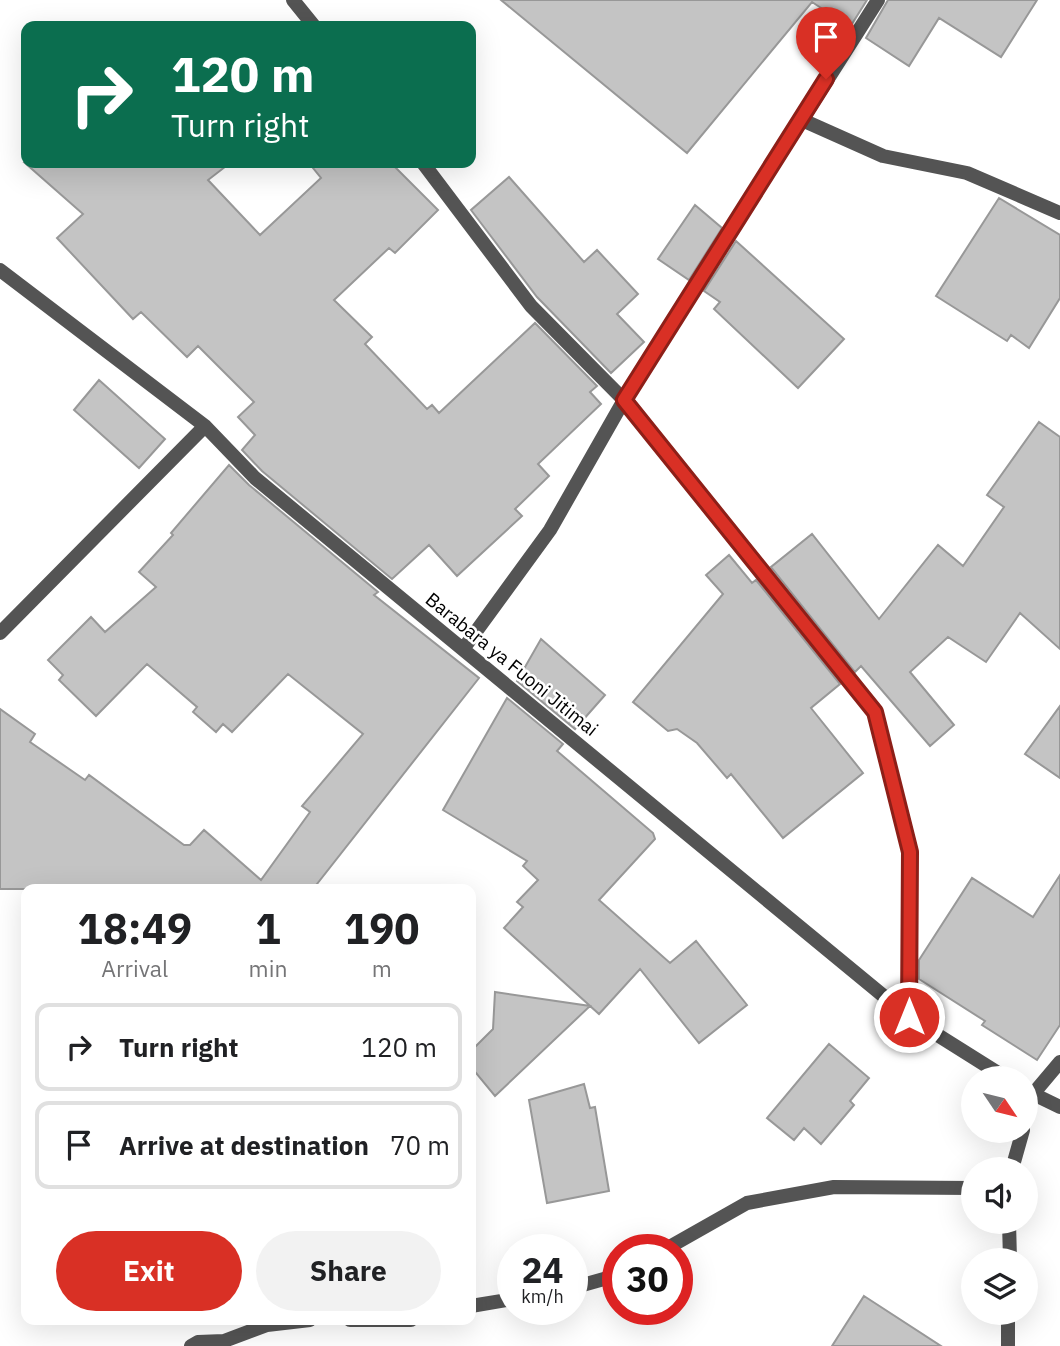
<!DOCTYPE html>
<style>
:root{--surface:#fff;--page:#f2f2f2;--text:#202124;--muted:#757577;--line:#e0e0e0;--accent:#d93025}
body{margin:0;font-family:"IBM Plex Sans",sans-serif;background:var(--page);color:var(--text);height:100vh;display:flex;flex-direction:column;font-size:26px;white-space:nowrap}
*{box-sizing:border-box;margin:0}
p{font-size:23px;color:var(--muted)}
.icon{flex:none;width:38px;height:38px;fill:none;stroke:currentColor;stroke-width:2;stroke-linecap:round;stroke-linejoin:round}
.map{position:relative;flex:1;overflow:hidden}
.details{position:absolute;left:21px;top:884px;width:455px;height:441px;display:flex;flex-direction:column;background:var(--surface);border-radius:14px;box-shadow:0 7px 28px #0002}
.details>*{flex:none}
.banner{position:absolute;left:21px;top:21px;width:455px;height:147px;border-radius:14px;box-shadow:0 7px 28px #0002;background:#0b6e4f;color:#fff;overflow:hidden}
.needle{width:46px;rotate:125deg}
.tools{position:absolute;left:961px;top:1066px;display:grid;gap:14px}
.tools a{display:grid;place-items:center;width:77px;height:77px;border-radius:50%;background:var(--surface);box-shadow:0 7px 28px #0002;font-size:35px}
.speed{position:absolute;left:497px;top:1234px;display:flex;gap:14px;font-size:35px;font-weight:700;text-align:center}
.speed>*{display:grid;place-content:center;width:91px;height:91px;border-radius:50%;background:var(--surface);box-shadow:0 7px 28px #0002;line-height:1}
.speed small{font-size:18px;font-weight:400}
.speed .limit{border:10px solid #d22;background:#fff;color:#111}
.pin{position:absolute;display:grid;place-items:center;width:60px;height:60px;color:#fff;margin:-72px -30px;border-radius:50% 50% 50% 0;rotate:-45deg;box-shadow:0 0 7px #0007}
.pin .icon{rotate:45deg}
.me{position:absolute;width:77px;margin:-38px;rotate:0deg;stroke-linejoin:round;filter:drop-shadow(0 0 5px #0008)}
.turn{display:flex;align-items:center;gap:24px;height:147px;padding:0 35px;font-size:32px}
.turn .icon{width:91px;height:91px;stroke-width:2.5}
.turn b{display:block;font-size:49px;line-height:60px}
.eta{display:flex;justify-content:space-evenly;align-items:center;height:119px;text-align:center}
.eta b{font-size:42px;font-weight:800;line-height:49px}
.action{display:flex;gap:14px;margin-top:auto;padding:14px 35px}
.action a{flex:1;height:80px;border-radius:42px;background:var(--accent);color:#fff;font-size:28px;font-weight:800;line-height:80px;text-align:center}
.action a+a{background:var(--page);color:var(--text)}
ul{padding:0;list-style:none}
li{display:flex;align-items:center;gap:21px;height:88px;margin:0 14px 10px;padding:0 21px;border:4px solid var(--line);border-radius:14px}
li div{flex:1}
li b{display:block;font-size:26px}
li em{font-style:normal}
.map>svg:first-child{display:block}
.building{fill:#c4c4c4;stroke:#989898;stroke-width:2}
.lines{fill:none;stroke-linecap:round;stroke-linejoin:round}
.minor{stroke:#545454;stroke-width:14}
.route-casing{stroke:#8d1f18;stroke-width:18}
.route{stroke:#d93025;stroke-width:12}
.labels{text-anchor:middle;stroke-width:5;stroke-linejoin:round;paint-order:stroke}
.street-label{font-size:19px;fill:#000;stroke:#fff}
</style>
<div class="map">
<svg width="1060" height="1346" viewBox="0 0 1060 1346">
<rect width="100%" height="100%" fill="#fff"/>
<path class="building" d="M501 0H867L850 27 812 2 687 153Z
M888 0H1037L1001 57 939 18 909 66 866 38Z
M25 163H230L208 180 260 235 321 178 309 163H391L438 210 395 253 389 248 334 300 372 337 365 344 427 409 432 405 439 413 535 323 597 386 590 392 601 404 538 464 549 476 515 509 522 516 457 576 429 545 392 579 262 471 242 450 255 435 238 417 254 402 198 346 187 357 141 312 133 319 57 238 83 214Z
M509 177 584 262 597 250 638 294 617 314 644 342 611 373 537 297 471 210Z
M999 198 1060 235V298L1029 348 1011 335 1007 341 936 296Z
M695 205 722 228 689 280 658 259Z
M736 241 844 339 798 388 714 309 720 302 704 291Z
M99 380 165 439 139 468 74 410Z
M1039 422 1060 437V649L1020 613 986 662 948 637 910 672 954 725 930 746 861 666 855 672 771 567 812 534 879 619 938 545 963 566 1004 507 987 495Z
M229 465 249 485 378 592 374 595 479 678 313 889H0V709L35 734 30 742 85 780 89 775 184 845H190L204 830 261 880 310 812 302 806 363 734 288 674 232 732 223 724 216 732 193 712 197 707 147 664 96 716 59 680 63 675 48 660 91 617 105 632 156 587 139 572 173 535 171 533Z
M729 555 752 583 756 580 840 684 811 708 863 773 783 838 731 774 727 778 697 743 677 729 668 731 633 702 723 594 706 575Z
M541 639 605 695 575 729 517 681Z
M507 698 563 744 557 751 653 833 655 839 599 900 670 963 696 941 747 1005 699 1043 640 969 599 1014 504 928 523 907 517 902 538 880 523 866 527 861 443 810Z
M1060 706V778L1025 754Z
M1060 875V1025L1037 1060 982 1025 985 1021 919 979V960L972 878 1033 917Z
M495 992 590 1006 495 1096 471 1067V1051L493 1029Z
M829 1044 869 1078 850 1101 854 1105 821 1144 804 1128 794 1140 767 1118Z
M584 1084 590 1108 595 1107 609 1191 547 1203 529 1100Z
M864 1296 941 1346H832Z"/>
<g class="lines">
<path class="minor" d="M293 0 314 26
M800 119 883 156 967 173 1060 213
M423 163 531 306 624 400 875 712 910 852 909 1017
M0 270 205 426 255 478 909 1017 1006 1078
M0 633 205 426
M464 648 550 530 624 400 878 0
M1027 1091 1060 1107
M1026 1120 1033 1094 1060 1062
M1012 1169 1023 1130
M1009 1222 1010 1260
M664 1250 747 1203 834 1187 973 1188
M572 1288 618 1275
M471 1306 513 1299
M1008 1312V1346
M350 1320H411
M191 1346 198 1342 224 1341 267 1325 310 1320"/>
</g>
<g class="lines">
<g class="route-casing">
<path id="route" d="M826 79 624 400 875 712 910 852 909 1017"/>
</g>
<use href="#route" class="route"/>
</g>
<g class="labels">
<g class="street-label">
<text transform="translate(512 664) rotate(39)" y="7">Barabara ya Fuoni Jitimai</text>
</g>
</g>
</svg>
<div class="tools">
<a><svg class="needle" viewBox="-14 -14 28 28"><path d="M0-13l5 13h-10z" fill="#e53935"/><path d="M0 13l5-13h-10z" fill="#757577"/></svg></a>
<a><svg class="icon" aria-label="sound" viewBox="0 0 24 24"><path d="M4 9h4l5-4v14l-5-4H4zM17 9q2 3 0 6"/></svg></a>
<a><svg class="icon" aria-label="layers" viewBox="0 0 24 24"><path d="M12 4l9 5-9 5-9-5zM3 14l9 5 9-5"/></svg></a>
</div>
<div class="speed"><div>24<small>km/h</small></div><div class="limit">30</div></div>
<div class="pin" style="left:826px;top:79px;background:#d93025"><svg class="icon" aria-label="arrive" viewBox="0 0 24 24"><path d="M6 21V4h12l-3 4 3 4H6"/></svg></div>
<svg class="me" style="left:909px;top:1017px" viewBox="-20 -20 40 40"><circle r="17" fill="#d93025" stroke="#fff" stroke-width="3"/><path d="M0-11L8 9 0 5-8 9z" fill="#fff"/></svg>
<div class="banner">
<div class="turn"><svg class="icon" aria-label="right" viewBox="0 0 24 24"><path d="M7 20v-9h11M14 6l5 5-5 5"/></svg><div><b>120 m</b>Turn right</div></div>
</div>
<section class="details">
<div class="eta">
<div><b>18:49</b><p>Arrival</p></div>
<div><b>1</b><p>min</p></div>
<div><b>190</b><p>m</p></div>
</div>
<ul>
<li><svg class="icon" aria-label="right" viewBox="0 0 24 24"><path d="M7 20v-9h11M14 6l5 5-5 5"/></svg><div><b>Turn right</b></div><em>120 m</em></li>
<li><svg class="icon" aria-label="arrive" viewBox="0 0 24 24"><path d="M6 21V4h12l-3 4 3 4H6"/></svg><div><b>Arrive at destination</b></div><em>70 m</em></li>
</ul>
<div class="action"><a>Exit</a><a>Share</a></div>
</section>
</div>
